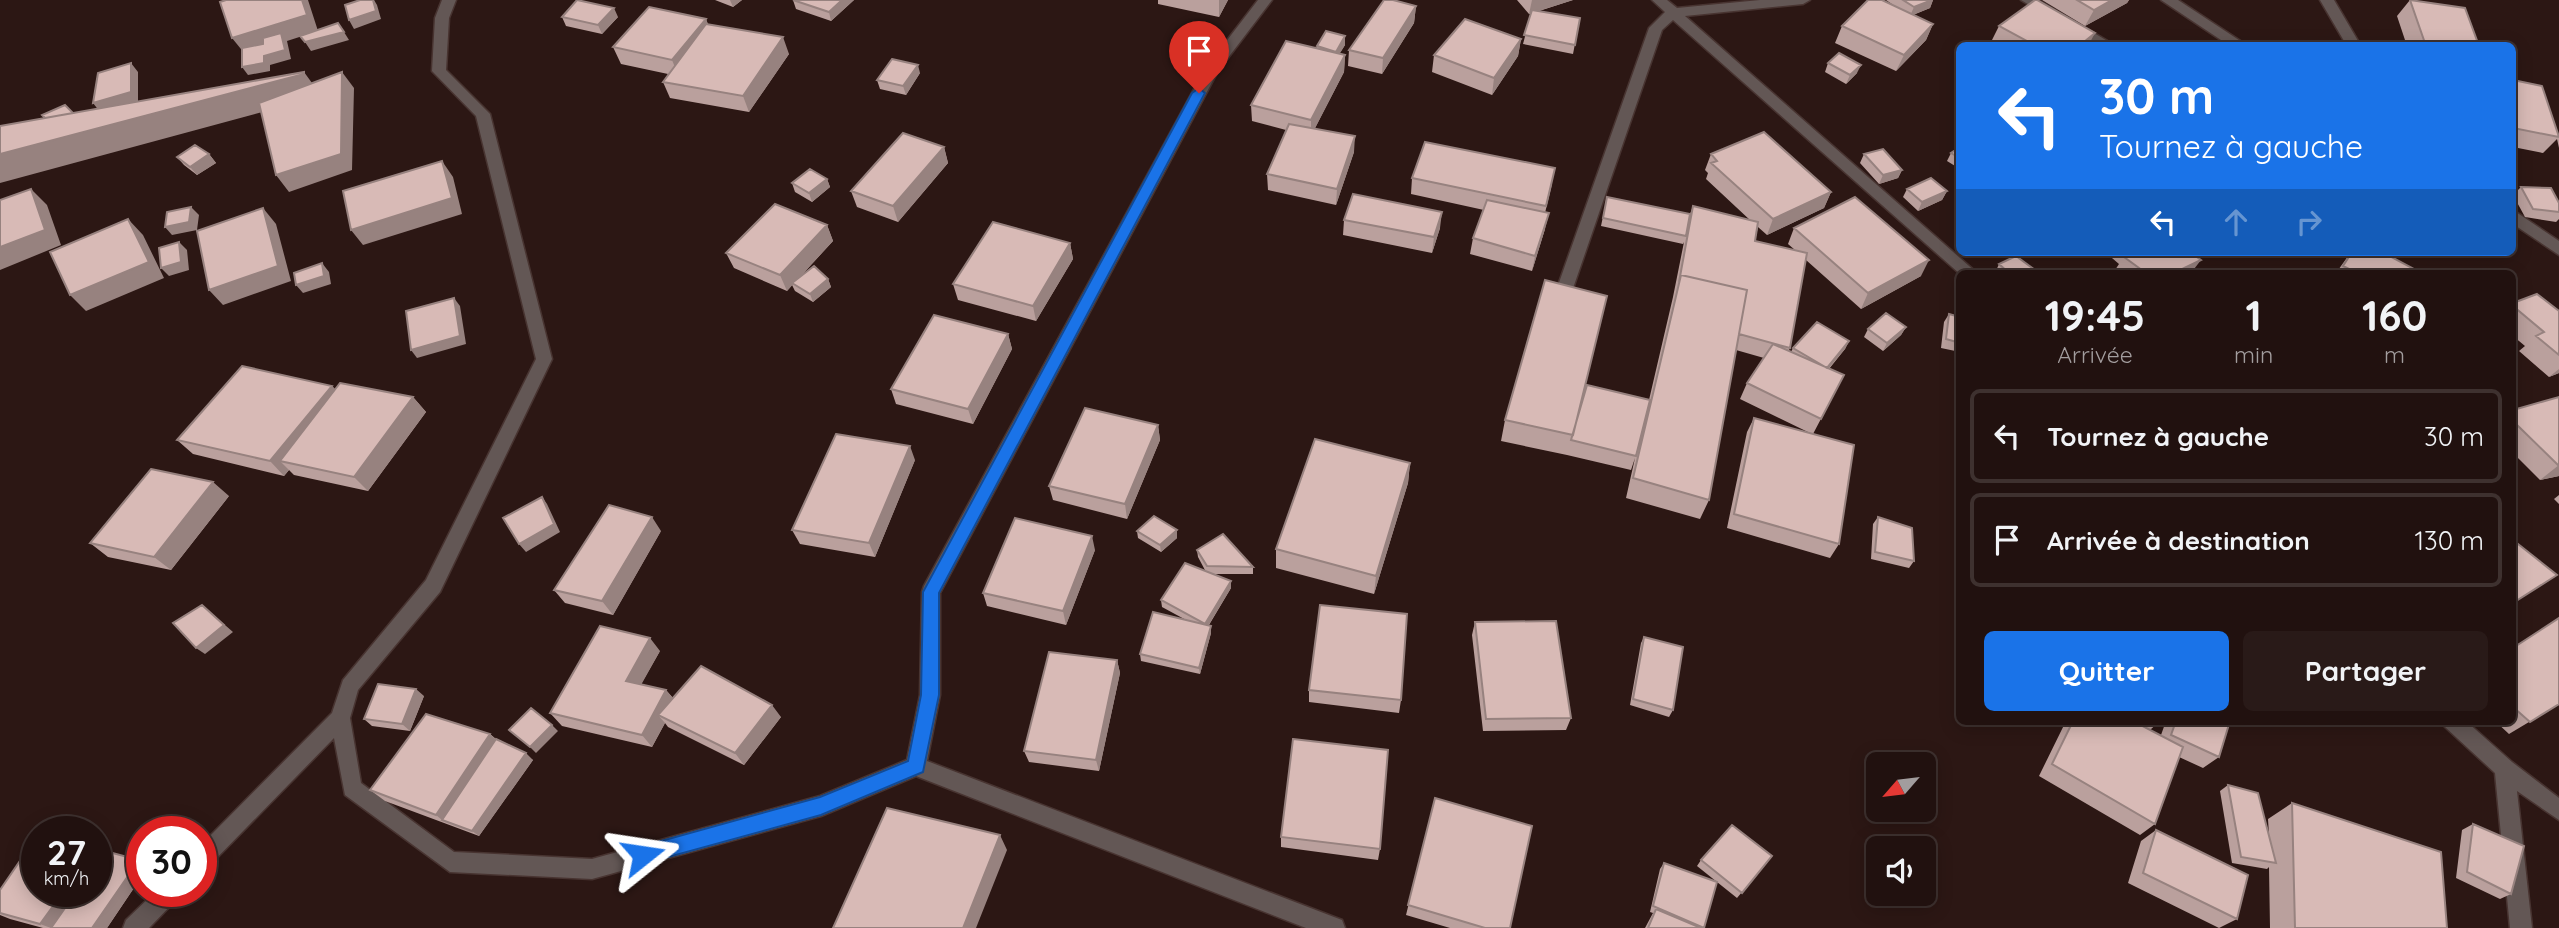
<!DOCTYPE html>
<html lang="fr">
<meta charset="utf-8">
<style>
:root{--surface:#21110f;--page:#291a18;--text:#f1f3f6;--muted:#a29d9e;--line:#3e312f;--accent:#1a73e8}
body{margin:0;font-family:Quicksand,sans-serif;background:var(--page);color:var(--text);height:100vh;display:flex;flex-direction:column;font-size:26px;white-space:nowrap}
*{box-sizing:border-box;margin:0}
p{font-size:23px;color:var(--muted)}
.icon{flex:none;width:38px;height:38px;fill:none;stroke:currentColor;stroke-width:2;stroke-linecap:round;stroke-linejoin:round}
.map{position:relative;flex:1;overflow:hidden}
.drawer{position:absolute;left:1956px;top:270px;width:560px;height:455px;display:flex;flex-direction:column;background:var(--surface);border-radius:10px;box-shadow:0 4px 18px #0003,0 0 0 2px var(--line)}
.drawer>*{flex:none}
.hud{position:absolute;left:1956px;top:42px;width:560px;height:214px;border-radius:10px;box-shadow:0 4px 18px #0003,0 0 0 2px var(--line);background:#1a73e8;color:#fff;overflow:hidden}
.needle{width:46px;rotate:242deg}
.tools{position:absolute;left:1866px;top:752px;display:grid;gap:14px}
.tools a{display:grid;place-items:center;width:70px;height:70px;border-radius:10px;background:var(--surface);box-shadow:0 4px 18px #0003,0 0 0 2px var(--line);font-size:35px}
.speed{position:absolute;left:21px;top:816px;display:flex;gap:14px;font-size:35px;font-weight:700;text-align:center}
.speed>*{display:grid;place-content:center;width:91px;height:91px;border-radius:50%;background:var(--surface);box-shadow:0 4px 18px #0003,0 0 0 2px var(--line);line-height:1}
.speed small{font-size:18px;font-weight:400}
.speed .limit{border:10px solid #d22;background:#fff;color:#111}
.pin{position:absolute;display:grid;place-items:center;width:60px;height:60px;color:#fff;margin:-72px -30px;border-radius:50% 50% 50% 0;rotate:-45deg;box-shadow:0 0 7px #0007}
.pin .icon{rotate:45deg}
.me{position:absolute;width:77px;margin:-38px;rotate:75deg;stroke-linejoin:round;filter:drop-shadow(0 0 5px #0008)}
.turn{display:flex;align-items:center;gap:24px;height:147px;padding:0 28px;font-size:32px}
.turn .icon{width:91px;height:91px;stroke-width:2.5}
.turn b{display:block;font-size:49px;line-height:60px}
.lanes{display:flex;align-items:center;height:66px;padding:0 28px;background:#0003;justify-content:center;gap:35px;direction:ltr}
.lanes .off{opacity:.35}
.eta{display:flex;justify-content:space-evenly;align-items:center;height:119px;text-align:center}
.eta b{font-size:42px;font-weight:700;line-height:49px}
.action{display:flex;gap:14px;margin-top:auto;padding:14px 28px}
.action a{flex:1;height:80px;border-radius:10px;background:var(--accent);color:#fff;font-size:28px;font-weight:700;line-height:80px;text-align:center}
.action a+a{background:var(--page);color:var(--text)}
ul{padding:0;list-style:none}
li{display:flex;align-items:center;gap:21px;height:94px;margin:0 14px 10px;padding:0 14px;border:4px solid var(--line);border-radius:10px}
li div{flex:1}
li b{display:block;font-size:26px}
li em{font-style:normal}
.map>svg:first-child{display:block}
.lines{fill:none;stroke-linecap:round;stroke-linejoin:round}
.minor-casing{stroke:#483431;stroke-width:3}
.minor{fill:#635755;fill-rule:evenodd}
.wall{fill:#baa09d}
.shaded-wall{fill:#97827f}
.building{fill:#d8bab6;stroke:#97827f;stroke-width:2}
.route{fill:#1a73e8;stroke:#114b97;stroke-width:2}
</style>
<div class="map">
<svg width="2559" height="928" viewBox="0 0 2559 928">
<rect width="100%" height="100%" fill="#2c1714"/>
<g class="lines">
<g class="minor-casing">
<path id="minor" d="M442 0H456L449 18 446 70 490 114 552 359 440 592 358 690 350 718 361 783 454 852 592 859 820 796 907 760 920 695 922 592 924 586 1205 69 1258 0H1272L1218 71 940 593V695L927 761 1334 917 1342 920 1345 928H1306L916 776 821 816 592 879 450 872 345 795 334 738 208 867 201 870V845L332 713 343 680 426 580 536 359 476 116 432 71 435 18Z
M1652 0H1667L1677 8 1760 0H1810L1803 4 1685 16 1977 273 1960 274 1673 20 1662 30 1571 294 1569 298H1557L1555 294 1649 28 1665 12Z
M2021 0H2038L2116 46H2098Z
M2161 0H2178L2248 46H2230Z
M2320 0H2334L2361 46H2347Z
M2513 210 2559 241V255L2513 224Z
M2442 721H2466L2512 762 2559 798V820L2517 791 2532 928H2510L2495 773 2445 727Z
M156 891H182L178 898 149 928H123L126 920Z"/>
</g>
<use href="#minor" class="minor"/>
</g>
<path class="wall" d="M715 0H742L733 7Z
M793 0H854L831 21 796 9Z
M1158 0H1228L1219 17 1158 4Z
M1517 0H1573L1539 11 1580 18 1573 54 1523 44 1531 14H1529Z
M1886 0H1933L1930 8 1913 15 1933 24 1926 40 1896 71 1835 43 1842 26 1896 7Z
M2042 0H2129L2127 3 2085 26Z
M2410 0 2479 46H2407L2397 16Z
M1416 6 1414 23 1382 74 1348 66 1349 50Z
M562 17H618L602 34 566 26Z
M706 19 708 25 789 54 749 112 670 98 663 82 668 74 621 64 613 47Z
M1999 26 2088 46H1997L1991 42Z
M1345 36V45L1339 54 1345 55 1344 72 1315 128 1354 152 1336 205 1268 190 1267 174 1286 130 1252 121 1251 105 1316 49 1317 46Z
M1521 39 1518 56 1492 95 1432 72 1434 55Z
M1828 63 1857 73 1846 84 1825 72Z
M920 73 906 95 880 89 877 80Z
M2513 80 2559 136V148L2557 139 2543 153 2513 147Z
M944 147 948 163 898 222 857 207 851 191Z
M1960 147V169L1947 161 1951 153Z
M209 154 216 163 197 175 184 165 177 157Z
M1711 154 1831 192 1824 208 1767 235 1758 227 1755 241 1795 250 1788 244 1794 228 1921 276 1861 309 1806 260 1789 351 1791 352 1793 348 1849 341 1845 349 1829 369 1844 375 1813 434 1839 544 1830 558 1727 528 1747 432 1754 418 1812 434 1740 399 1747 383 1764 358 1736 350 1709 500 1700 519 1626 498 1635 458 1631 470 1567 455 1501 441 1505 420 1607 296 1571 440 1649 400 1673 297 1684 242 1683 244 1601 226 1607 197 1690 214 1693 206 1751 221 1706 179 1708 173 1705 170Z
M1864 154 1902 170 1898 178 1879 184 1860 163Z
M1412 178 1552 184 1545 213V229L1532 271 1470 254 1473 238 1484 210 1411 194Z
M827 179 830 187 812 202 795 192 792 183Z
M2521 187 2559 203V219L2556 222 2525 217 2513 195Z
M1907 189 1947 191 1942 200 1918 211 1903 197Z
M1344 220 1440 228 1432 253 1343 235Z
M827 225 833 241 799 278 828 279 831 287 813 302 795 291 792 285 787 291 734 268 726 253Z
M1070 243 1073 259 1036 321 958 300 953 284Z
M2105 252H2190L2191 273H2113L2119 264Z
M2351 252H2382L2414 273H2336Z
M1999 264 2033 273H1995Z
M2513 303 2559 311V373L2549 377 2519 351 2525 346 2513 336Z
M1949 314 1960 317V352L1941 348 1944 322Z
M1906 327 1901 335 1883 351 1864 337 1868 329Z
M1008 334 1012 349 973 424 896 404 891 389Z
M332 386 335 389 413 397 426 412 368 491 294 475 289 470 284 476 193 454 177 440Z
M2559 397V476L2540 480 2513 453V410Z
M1158 425 1160 440 1127 519 1053 500 1049 486Z
M915 460 875 557 800 544 792 530Z
M1410 463 1408 483 1374 594 1276 568V549Z
M2559 495V504L2554 499Z
M229 496 171 570 108 557 90 543Z
M1878 517 1914 561 1909 568 1871 559 1873 524Z
M1177 530V538L1161 552 1138 538 1137 531Z
M661 531 613 615 565 603 554 590Z
M1095 550 1066 625 987 606 983 593Z
M1197 550 1253 567V574H1211L1231 588 1209 625 1211 626V633L1200 674 1141 661 1140 654 1186 620 1162 607 1161 600 1206 572 1198 557Z
M1475 622 1571 718 1566 730 1483 731 1472 635Z
M1644 637 1673 710 1669 717 1630 705 1641 643Z
M2513 648 2559 704 2509 734 2495 721H2513Z
M660 651 641 684 666 690 673 698 781 717 744 765 668 727 665 723 652 747 562 726 550 713Z
M1117 660 1120 673 1099 771 1029 762 1024 751Z
M1309 690 1401 700 1399 713 1309 702Z
M424 696 410 731 372 726 364 719Z
M2066 721H2160L2150 730 2161 735 2166 721H2230L2219 757 2203 768 2179 757 2155 824 2140 835 2039 776Z
M490 734 496 739 533 760 479 836 385 801 370 790Z
M2228 785 2269 835 2268 819 2292 803 2447 928H2270L2269 867 2267 869 2232 863 2220 791Z
M1435 798 1510 928H1450L1406 915Z
M2473 824 2511 894 2500 899 2456 878 2462 830Z
M2156 830 2237 919 2219 928 2128 883 2141 841Z
M1281 837 1380 849 1378 860 1281 847Z
M96 847 105 851 142 876 107 928H43L10 919 0 915V890L96 891Z
M1772 856 1737 898 1697 866 1701 860Z
M1664 863 1704 928H1645L1653 913 1650 912 1660 869Z"/>
<path class="shaded-wall" d="M302 0H308L318 31 287 41 291 59 270 65V71L248 75 242 67 245 54 232 38Z
M373 0H374L377 5 381 19 354 29 349 20Z
M730 0H742L733 7Z
M842 0H854L831 21 829 12Z
M1219 0H1228L1219 17Z
M1532 0H1573L1529 14Z
M1933 0 1930 8 1910 16 1914 7Z
M2112 0H2129L2127 3 2085 26 2094 10Z
M1416 6 1414 23 1382 74 1383 58Z
M614 8 618 17 602 34 598 25Z
M706 19 713 36 679 77 672 60Z
M1933 24 1926 40 1896 71 1904 55Z
M344 32 349 40 311 51 305 42Z
M2095 33 2088 46H2079Z
M1345 36V45L1336 60V52Z
M783 37 789 54 749 112 743 96Z
M1521 39 1518 56 1492 95 1494 78Z
M1345 55 1344 72 1311 136V120Z
M131 63 138 72V101L100 112 93 103Z
M918 65 920 73 906 95 903 86Z
M1861 65 1857 73 1846 84 1850 75Z
M304 72 320 94 266 111 0 183V154Z
M342 72 354 88 352 170 289 192 276 175Z
M1355 136 1354 152 1336 205 1337 189Z
M944 147 948 163 898 222 893 206Z
M209 154 216 163 197 175 190 167Z
M442 161 453 177 462 214 363 245 351 230Z
M1902 170 1898 178 1879 184 1883 175Z
M827 179 830 187 812 202 809 193Z
M31 189 47 205 61 245 0 270V247Z
M1947 191 1942 200 1918 211 1922 202Z
M1831 192 1824 208 1767 235 1773 219Z
M191 207 199 215 197 230 172 235 165 227Z
M263 208 276 224 291 281 223 305 209 290Z
M1442 212 1440 228 1432 253 1434 237Z
M1549 213 1545 229 1532 271 1535 256Z
M128 219 143 235 164 278 86 311 70 295Z
M827 225 833 241 787 291 780 275Z
M179 242 187 250 189 270 169 276 161 268Z
M1070 243 1073 259 1036 321 1033 306Z
M1929 260 1921 276 1861 309 1868 293Z
M2201 260 2191 273H2174Z
M322 263 329 272 331 284 303 293 296 285Z
M828 279 831 287 813 302 810 294Z
M454 298 460 306 466 344 417 358 411 350Z
M1906 327 1901 335 1883 351 1887 343Z
M1008 334 1012 349 973 424 968 409Z
M1849 341 1845 349 1822 376 1826 368Z
M2559 369V373L2549 377Z
M332 386 346 401 280 461 289 470 284 476 270 461Z
M413 397 426 412 368 491 354 477Z
M1158 425 1160 440 1127 519 1125 504Z
M910 446 915 460 875 557 869 543Z
M1410 463 1408 483 1374 594 1376 576Z
M2559 465V476L2540 480Z
M213 482 229 496 171 570 154 557Z
M542 497 547 504 560 532 526 552 519 544Z
M652 517 661 531 613 615 602 601Z
M1177 530V538L1161 552 1160 545Z
M1092 536 1095 550 1066 625 1063 611Z
M1231 581V588L1205 631V624Z
M202 605 233 632 205 654 196 648Z
M1211 626V633L1200 674 1199 668Z
M650 638 660 651 636 694 626 681Z
M1117 660 1120 673 1099 771 1096 760Z
M416 689 424 696 410 731 402 724Z
M666 690 676 702 658 715 665 723 652 747 642 735Z
M772 705 781 717 744 765 735 753Z
M552 725 558 731 536 753 530 747Z
M490 734 503 746 442 820 436 815Z
M526 753 533 760 479 836 472 831Z
M1000 835 1007 850 976 928H963Z
M96 847 116 857 96 885Z
M139 860 142 861V876L107 928H92Z
M64 891H92L51 928 40 924Z"/>
<path class="building" d="M226 0H302L307 15 232 38 220 2Z
M360 0H373L376 11 349 20 345 5Z
M577 0 614 8 598 25 562 17Z
M793 0H842L829 12Z
M1384 0H1393L1416 6 1383 58 1349 50Z
M1868 0H1882L1933 24 1904 55 1842 26Z
M1903 0H1932L1914 7Z
M2035 0H2037L2095 33 2079 46H2036L1999 26Z
M2077 0H2112L2094 10Z
M2410 0 2465 8 2479 46H2426Z
M649 7 706 19 672 60 613 47Z
M1532 10 1580 18 1575 45 1524 35Z
M1465 19 1521 39 1494 78 1434 55Z
M338 23 344 32 305 42 300 36Z
M706 24 783 37 743 96 663 82Z
M1326 31 1345 36 1336 52 1317 46Z
M281 33 285 50 264 56V63L242 67V48L263 44V38Z
M2022 40 2033 46H2014Z
M1286 41 1345 55 1311 120 1251 105Z
M1839 53 1861 65 1850 75 1828 63Z
M892 59 918 65 903 86 877 80Z
M131 63V92L93 103 98 73Z
M304 72V74L0 154V126Z
M342 72 341 154 276 175 259 103Z
M2513 80 2542 86 2559 137 2513 128Z
M65 105 73 113 45 118 42 115Z
M1289 124 1355 136 1337 189 1267 174Z
M1764 132 1831 192 1773 219 1711 163 1717 161 1711 154Z
M903 133 944 147 893 206 851 191Z
M1425 142 1555 168 1546 206 1412 178Z
M195 145 209 154 190 167 177 157Z
M1960 147V158L1951 153Z
M1883 149 1902 170 1883 175 1864 154Z
M442 161 452 198 351 230 343 191Z
M810 169 827 179 809 193 792 183Z
M1931 178 1947 191 1922 202 1907 189Z
M2521 187 2551 188 2559 203V212L2533 209Z
M31 189 45 230 0 247V200Z
M1353 194 1442 212 1434 237 1344 220Z
M1607 197 1690 214 1686 236 1603 218Z
M1855 197 1929 260 1868 293 1794 228Z
M1487 200 1549 213 1535 256 1473 238Z
M775 204 827 225 780 275 726 253Z
M1693 206 1758 222 1755 241 1807 253 1790 348 1739 334 1747 290 1681 275 1679 282Z
M191 207 189 222 165 227 167 212Z
M263 208 278 266 209 290 197 231Z
M128 219 149 262 70 295 50 252Z
M993 222 1070 243 1033 306 953 284Z
M179 242 181 262 161 268 159 248Z
M2135 252H2190L2201 260 2174 273H2146L2124 257Z
M2352 252H2382L2416 270 2414 273H2357L2343 266Z
M2016 256 2035 270 2031 273H2009L1999 264Z
M322 263 324 276 296 285 294 273Z
M814 266 828 279 810 294 792 283Z
M1681 275 1747 290 1709 500 1633 478Z
M1545 280 1607 296 1573 435 1505 420Z
M2537 294 2559 311V355L2536 336 2544 332 2513 306V303Z
M454 298 460 336 411 350 406 311Z
M1886 313 1906 327 1887 343 1868 329Z
M1949 314 1960 317V343L1946 339Z
M934 315 1008 334 968 409 891 389Z
M1817 322 1849 341 1827 368 1793 348Z
M1773 344 1844 375 1821 419 1747 383Z
M242 366 332 386 270 461 177 440Z
M340 383 413 397 354 477 280 461Z
M1587 385 1650 400 1636 456 1571 440Z
M2559 397V465H2558L2513 421V410Z
M1085 408 1158 425 1125 504 1049 486Z
M1754 418 1854 445 1839 544 1734 514Z
M836 434 910 446 869 543 792 530Z
M1315 439 1410 463 1376 576 1276 549Z
M151 469 213 482 154 557 90 543Z
M542 497 554 524 519 544 503 518Z
M609 505 652 517 602 601 554 590Z
M1154 516 1177 530 1160 545 1137 531Z
M1878 517 1912 528 1914 561 1875 552Z
M1015 518 1092 536 1063 611 983 593Z
M1223 534 1253 567 1207 566 1197 550Z
M2513 540 2557 575 2513 603Z
M1185 563 1231 581 1205 624 1161 600Z
M202 605 224 625 196 648 173 623Z
M1320 605 1407 614 1401 700 1309 690Z
M1153 612 1211 626 1199 668 1140 654Z
M2559 618V704L2530 722 2513 707V648Z
M1556 621 1571 718 1486 719 1475 622Z
M600 626 650 638 626 681 666 690 642 735 550 713Z
M1644 637 1683 647 1673 710 1633 699Z
M1049 652 1117 660 1096 760 1024 751Z
M701 666 772 705 735 753 658 715Z
M378 684 416 689 402 724 364 719Z
M531 708 552 725 530 747 509 730Z
M426 714 490 734 436 815 370 790Z
M2073 721H2133L2183 747 2155 824 2052 764Z
M2176 721H2230L2219 757 2171 735Z
M496 739 526 753 472 831 442 820Z
M1293 739 1388 750 1380 849 1281 837Z
M2228 785 2258 793 2276 863 2241 857Z
M1435 798 1532 826 1510 928H1485L1408 905Z
M2292 803 2441 852 2447 928H2295Z
M887 808 1000 835 963 928H833Z
M2473 824 2524 846 2511 894 2467 872Z
M1732 825 1772 856 1742 893 1701 860Z
M2156 830 2248 875 2237 919 2143 873Z
M37 836V891H64L40 924 0 913V890Z
M105 851 139 860 92 928H51L77 891H96V863Z
M1664 863 1717 882 1704 928 1653 906Z
M1656 909 1701 928H1648Z"/>
<path class="route" d="M1199 88 1205 93 939 593V695L923 772 821 815 643 864 636 862 633 855 636 848 643 846 820 797 908 761 921 695 923 592 1192 93Z"/>
</svg>
<div class="tools">
<a><svg class="needle" viewBox="-14 -14 28 28"><path d="M0-13l5 13h-10z" fill="#e53935"/><path d="M0 13l5-13h-10z" fill="#a29d9e"/></svg></a>
<a><svg class="icon" aria-label="sound" viewBox="0 0 24 24"><path d="M4 9h4l5-4v14l-5-4H4zM17 9q2 3 0 6"/></svg></a>
</div>
<div class="speed"><div>27<small>km/h</small></div><div class="limit">30</div></div>
<div class="pin" style="left:1199px;top:93px;background:#d93025"><svg class="icon" aria-label="arrive" viewBox="0 0 24 24"><path d="M6 21V4h12l-3 4 3 4H6"/></svg></div>
<svg class="me" style="left:643px;top:855px" viewBox="-20 -20 40 40"><path d="M0-17L14 15 0 8-14 15z" fill="#1a73e8" stroke="#fff" stroke-width="4"/></svg>
<div class="hud">
<div class="turn"><svg class="icon" aria-label="left" viewBox="0 0 24 24"><path d="M17 20v-9H6M10 6l-5 5 5 5"/></svg><div><b>30 m</b>Tournez à gauche</div></div>
<div class="lanes"><svg class="icon" aria-label="left" viewBox="0 0 24 24"><path d="M17 20v-9H6M10 6l-5 5 5 5"/></svg><svg class="icon off" aria-label="ahead" viewBox="0 0 24 24"><path d="M12 20V5M6 11l6-6 6 6"/></svg><svg class="icon off" aria-label="right" viewBox="0 0 24 24"><path d="M7 20v-9h11M14 6l5 5-5 5"/></svg></div>
</div>
<section class="drawer">
<div class="eta">
<div><b>19:45</b><p>Arrivée</p></div>
<div><b>1</b><p>min</p></div>
<div><b>160</b><p>m</p></div>
</div>
<ul>
<li><svg class="icon" aria-label="left" viewBox="0 0 24 24"><path d="M17 20v-9H6M10 6l-5 5 5 5"/></svg><div><b>Tournez à gauche</b></div><em>30 m</em></li>
<li><svg class="icon" aria-label="arrive" viewBox="0 0 24 24"><path d="M6 21V4h12l-3 4 3 4H6"/></svg><div><b>Arrivée à destination</b></div><em>130 m</em></li>
</ul>
<div class="action"><a>Quitter</a><a>Partager</a></div>
</section>
</div>
